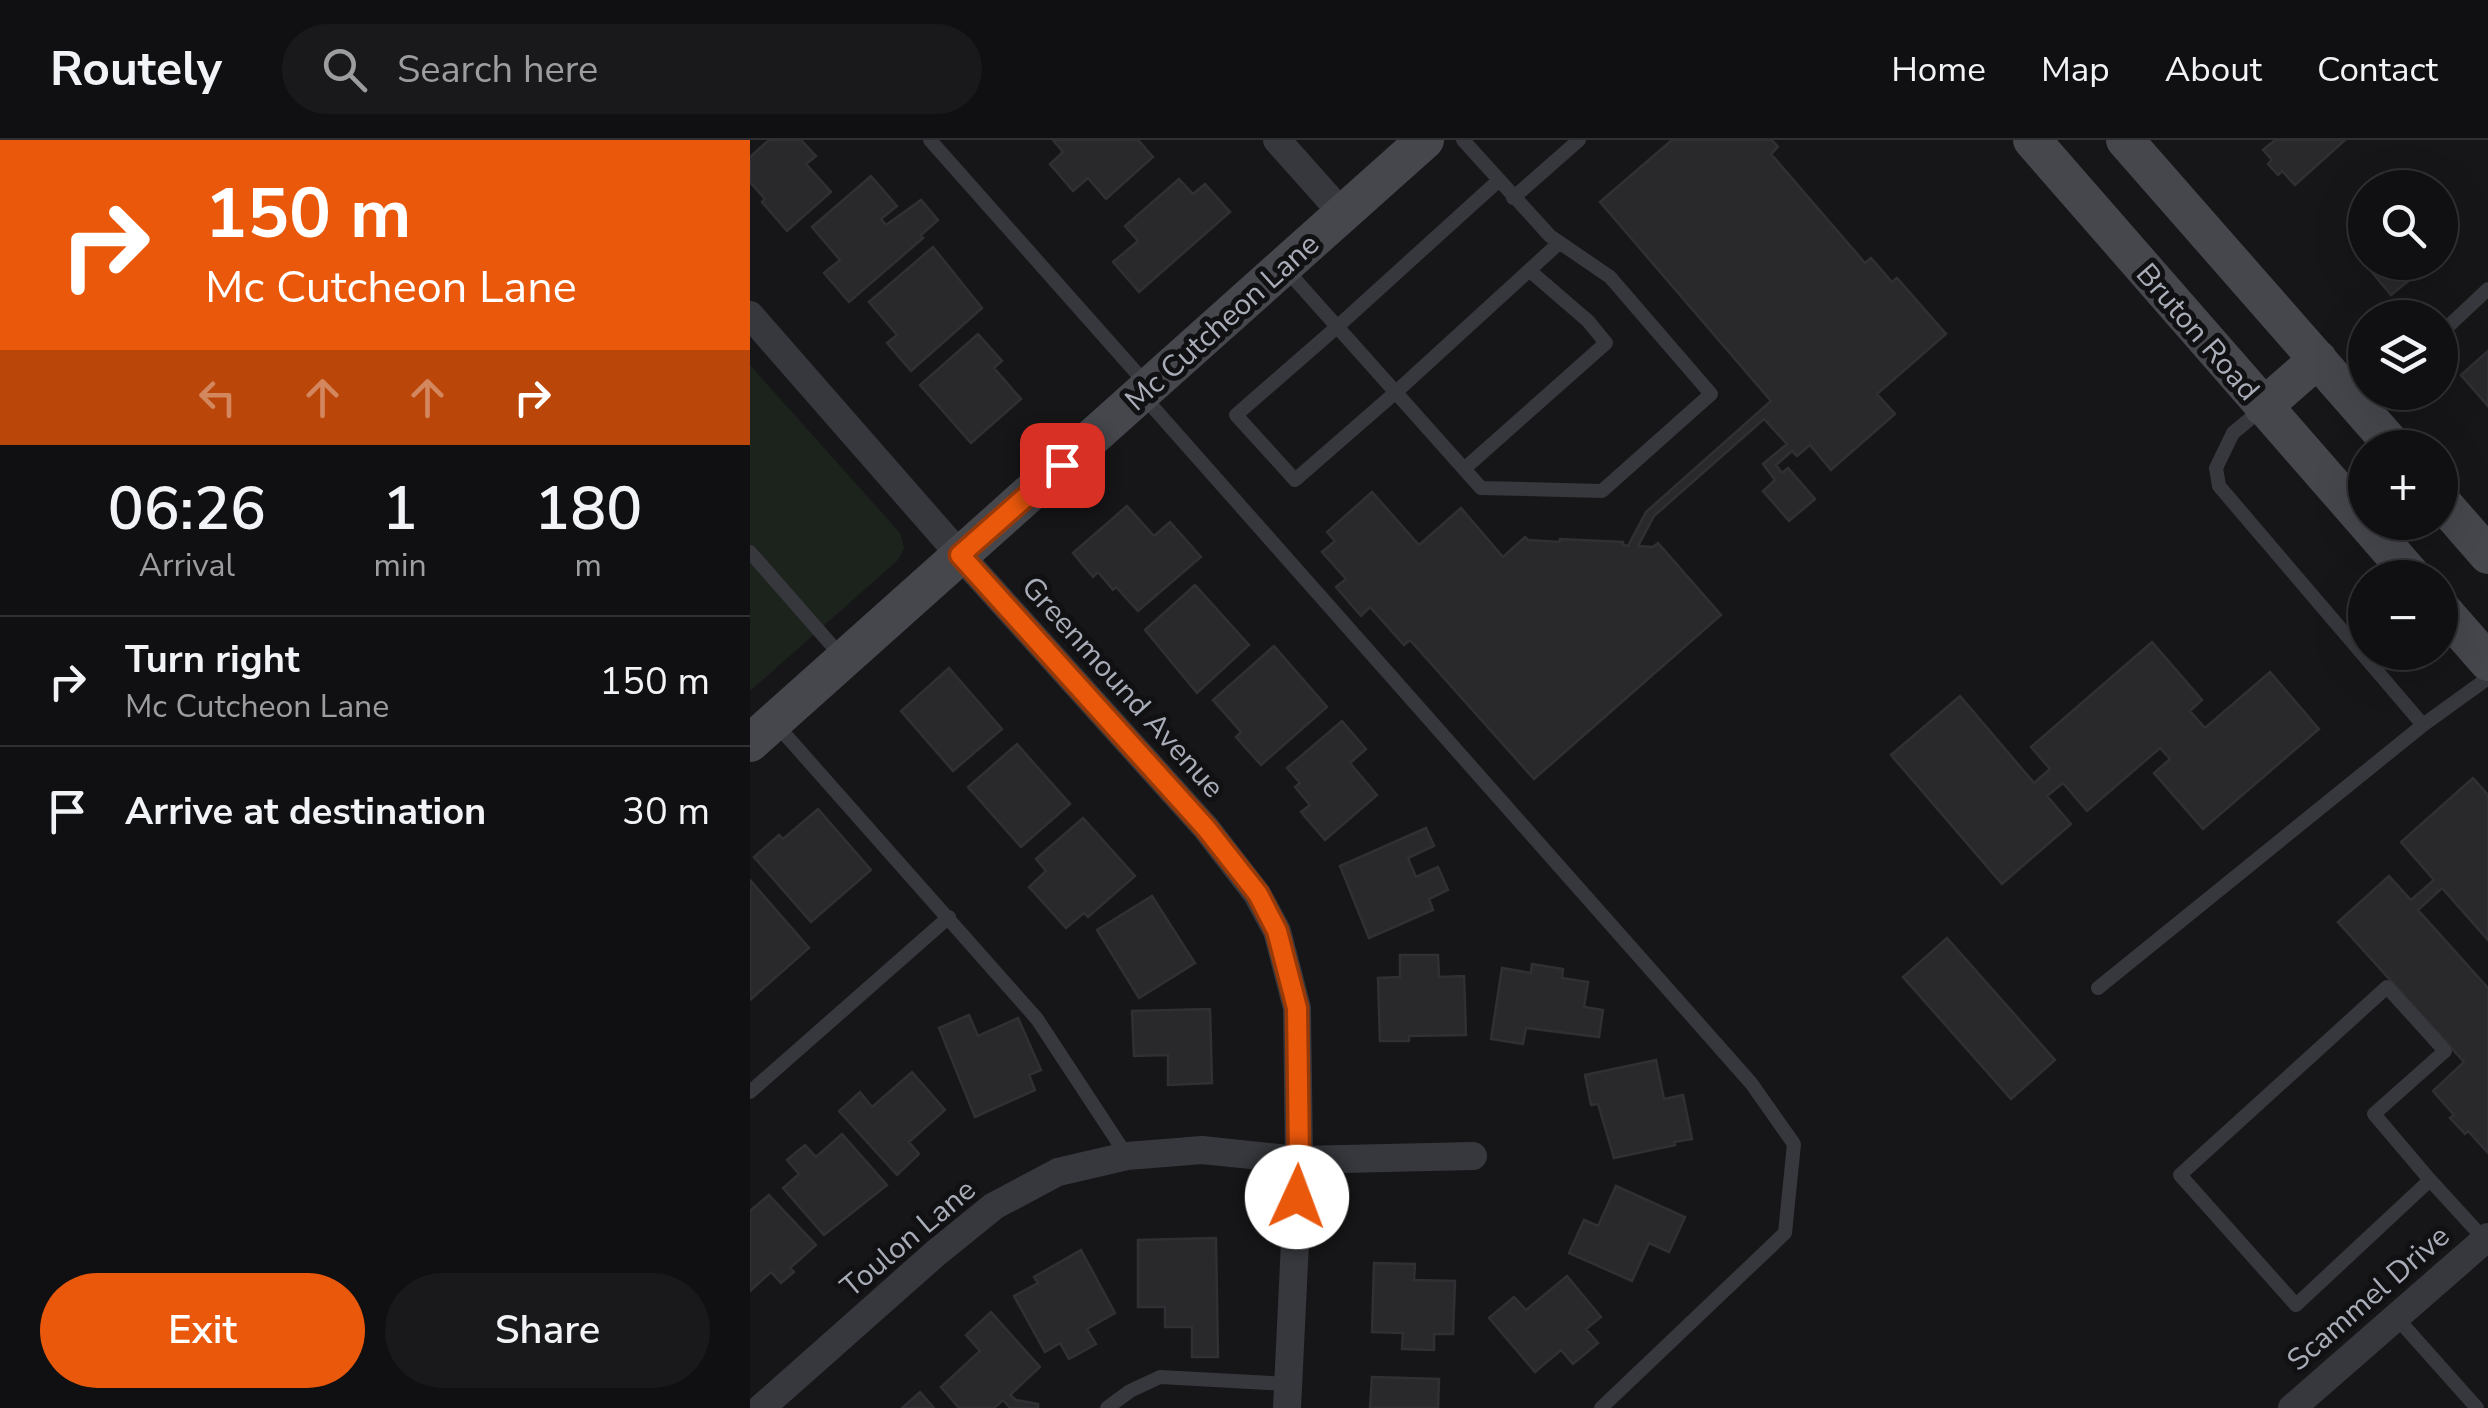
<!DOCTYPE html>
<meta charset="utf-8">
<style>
:root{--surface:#101012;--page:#19191b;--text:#f1f3f6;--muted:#9c9d9f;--line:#303032;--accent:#ea580c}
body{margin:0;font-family:"Nunito Sans",sans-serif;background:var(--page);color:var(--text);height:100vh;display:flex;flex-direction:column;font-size:38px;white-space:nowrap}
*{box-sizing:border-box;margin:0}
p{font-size:32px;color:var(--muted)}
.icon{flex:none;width:55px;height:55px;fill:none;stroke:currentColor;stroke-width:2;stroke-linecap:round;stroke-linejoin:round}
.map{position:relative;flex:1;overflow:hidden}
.panel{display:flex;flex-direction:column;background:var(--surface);width:750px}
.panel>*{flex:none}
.top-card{background:#ea580c;color:#fff;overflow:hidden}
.buttons{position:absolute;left:1598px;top:30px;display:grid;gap:20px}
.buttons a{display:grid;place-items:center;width:110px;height:110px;border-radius:50%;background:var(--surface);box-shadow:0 10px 40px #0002,0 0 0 2px var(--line);font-size:50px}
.pin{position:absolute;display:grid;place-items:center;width:85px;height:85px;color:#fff;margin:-42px;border-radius:20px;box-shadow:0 5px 15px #0006}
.me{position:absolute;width:110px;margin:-55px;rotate:2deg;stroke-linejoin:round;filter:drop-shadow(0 0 8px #0008)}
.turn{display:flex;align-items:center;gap:35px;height:210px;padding:0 40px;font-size:45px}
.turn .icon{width:130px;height:130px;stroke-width:2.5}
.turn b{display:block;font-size:70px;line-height:85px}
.lanes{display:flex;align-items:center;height:95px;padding:0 40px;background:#0003;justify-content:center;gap:50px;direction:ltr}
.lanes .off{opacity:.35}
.eta{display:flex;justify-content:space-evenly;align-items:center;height:170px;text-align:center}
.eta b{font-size:60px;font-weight:600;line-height:70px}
.button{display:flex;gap:20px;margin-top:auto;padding:20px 40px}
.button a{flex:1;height:115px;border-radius:60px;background:var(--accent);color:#fff;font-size:40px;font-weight:600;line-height:115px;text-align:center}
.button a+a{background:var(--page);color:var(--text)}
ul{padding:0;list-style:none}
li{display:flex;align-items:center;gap:30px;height:130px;padding:0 40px;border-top:2px solid var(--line)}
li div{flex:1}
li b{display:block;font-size:38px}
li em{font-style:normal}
header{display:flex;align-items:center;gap:60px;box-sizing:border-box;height:140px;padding:0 50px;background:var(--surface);border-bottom:2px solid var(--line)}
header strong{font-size:48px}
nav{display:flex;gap:55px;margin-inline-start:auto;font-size:35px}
.search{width:700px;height:90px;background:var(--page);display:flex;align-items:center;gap:25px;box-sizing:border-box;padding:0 35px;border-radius:55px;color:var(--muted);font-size:38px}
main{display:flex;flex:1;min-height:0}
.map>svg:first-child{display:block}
.green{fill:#1c231d}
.building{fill:#29292c;stroke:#303034;stroke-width:2.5}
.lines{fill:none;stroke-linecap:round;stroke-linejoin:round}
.lane{stroke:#37383d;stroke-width:14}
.street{stroke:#37383d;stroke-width:28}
.secondary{stroke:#45474d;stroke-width:38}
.route-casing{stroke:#983908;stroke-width:25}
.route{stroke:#ea580c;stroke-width:18}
.labels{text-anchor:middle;stroke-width:10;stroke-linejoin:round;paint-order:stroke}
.street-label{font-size:30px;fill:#a8adb8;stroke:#111113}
</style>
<header>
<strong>Routely</strong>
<div class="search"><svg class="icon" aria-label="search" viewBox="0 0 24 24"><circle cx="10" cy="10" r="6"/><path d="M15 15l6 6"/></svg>Search here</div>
<nav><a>Home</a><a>Map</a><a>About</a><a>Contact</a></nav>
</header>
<main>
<section class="panel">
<div class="top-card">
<div class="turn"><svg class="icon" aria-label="right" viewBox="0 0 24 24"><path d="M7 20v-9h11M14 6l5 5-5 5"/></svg><div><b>150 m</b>Mc Cutcheon Lane</div></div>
<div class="lanes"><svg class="icon off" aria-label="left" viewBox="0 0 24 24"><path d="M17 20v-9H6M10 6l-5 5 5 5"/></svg><svg class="icon off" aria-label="ahead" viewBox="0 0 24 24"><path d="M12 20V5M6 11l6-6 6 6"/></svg><svg class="icon off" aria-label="ahead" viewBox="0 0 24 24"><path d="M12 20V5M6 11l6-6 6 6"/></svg><svg class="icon" aria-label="right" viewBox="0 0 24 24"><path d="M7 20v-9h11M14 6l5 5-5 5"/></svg></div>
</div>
<div class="eta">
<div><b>06:26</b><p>Arrival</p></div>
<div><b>1</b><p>min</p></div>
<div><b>180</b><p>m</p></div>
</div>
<ul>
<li><svg class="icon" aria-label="right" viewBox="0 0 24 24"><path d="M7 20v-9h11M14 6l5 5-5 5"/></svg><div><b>Turn right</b><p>Mc Cutcheon Lane</p></div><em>150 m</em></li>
<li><svg class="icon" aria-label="arrive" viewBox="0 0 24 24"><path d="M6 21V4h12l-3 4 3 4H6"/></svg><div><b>Arrive at destination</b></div><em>30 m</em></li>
</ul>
<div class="button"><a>Exit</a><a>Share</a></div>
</section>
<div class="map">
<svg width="1738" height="1268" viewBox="0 0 1738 1268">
<rect width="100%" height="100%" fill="#161618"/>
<path class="green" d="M0 225 150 393 154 408 148 420 0 551Z"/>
<path class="building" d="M19 0H51L66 16 56 24 81 52 37 91 12 62 15 59 0 42V17Z
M303 0H388L403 17 356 59 338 38 323 51 300 24 313 12Z
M922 0H1022L1028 7 1021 14 1115 123 1121 118 1142 142 1147 138 1196 194 1127 254 1145 274 1081 330 1060 305 1047 316 1042 311 1026 325 1032 333 1038 328 1065 359 1039 381 1013 351 1025 340 1013 324 1037 304 1014 279 904 376 888 406 903 407 908 403 971 475 784 639 660 500 654 505 620 467 611 476 586 447 596 439 572 412 585 401 577 392 622 352 669 405 711 368 753 417 775 397 778 400 810 402V399L873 402V405L878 406 896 372 1021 261 850 62Z
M1525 0H1595L1545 45 1532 31 1528 35 1518 24 1522 20 1513 10Z
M121 36 147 66 131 79 136 85 171 60 188 80 171 95 173 98 99 162 74 133 90 120 62 87Z
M429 39 443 54 455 44 480 72 389 152 363 122 388 101 375 86Z
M183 107 232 168 161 231 137 203 147 195 119 162Z
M1615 116V122H1674L1677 126 1641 155 1611 119Z
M228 194 252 221 244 228 271 259 221 303 170 245Z
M1738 211V266L1711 235Z
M377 366 404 396 420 382 451 417 388 471 366 447 363 450 348 432 343 437 323 413Z
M445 445 499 505 447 553 395 490Z
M1402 502 1452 560 1440 571 1455 588 1520 532 1569 589 1453 689 1404 633 1420 619 1410 608 1337 671 1313 643 1297 656 1321 684 1252 744 1141 615 1210 556 1284 643 1300 629 1281 607Z
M524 506 577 567 511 625 486 597 491 592 463 560Z
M199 528 252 589 203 631 151 571Z
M592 581 616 609 600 623 627 655 575 700 551 672 560 665 545 647 550 643 537 628Z
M267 604 320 664 271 707 218 647Z
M1723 638 1738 655V800L1692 748 1668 770 1738 848V1013L1718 991 1715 994 1700 978 1704 975 1683 951 1714 922 1588 782 1639 736 1661 760 1684 740 1651 702Z
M68 669 121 730 61 782 4 717 29 695 33 699Z
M333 678 385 736 338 777 334 773 316 788 279 747 296 731 286 719Z
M676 688 684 706 658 718 666 737 688 727 698 750 679 759 683 770 619 798 590 726Z
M0 740 59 808 0 860Z
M402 756 445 823 389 858 347 790Z
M1197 798 1305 920 1261 959 1153 837Z
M650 815H688L689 837 714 836 716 895 659 896V901H630L628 838 650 837Z
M782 824 813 829 812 838 838 842 834 867 853 870 849 897 776 888 773 904 741 899 752 828 781 833Z
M460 869 462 943 418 945V915L384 916 382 871Z
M219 875 228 896 268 878 291 930 279 935 285 950 225 977 189 888Z
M906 920 914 959 933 955 942 999 924 1002 925 1005 864 1018 848 964 841 965 835 935Z
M162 932 195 970 159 1002 169 1014 147 1035 89 971 110 952 122 967Z
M92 994 137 1045 74 1095 33 1048 49 1034 37 1020 55 1005 66 1017Z
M866 1046 935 1077 919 1112 899 1103 882 1141 819 1113 834 1080 848 1086Z
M19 1055 66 1105 40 1128 44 1132 31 1143 21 1132 0 1151V1071Z
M466 1098 468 1217H442V1187H415V1167H388V1100Z
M331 1110 365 1173 337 1189 346 1204 319 1219 310 1203 295 1212 264 1156 288 1143 284 1137Z
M624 1123 665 1124 664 1140 705 1141 703 1194H684V1210L652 1209 653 1193 622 1192Z
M817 1136 851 1177 836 1189 848 1203 823 1224 811 1210 785 1232 739 1178 764 1157 776 1170Z
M241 1172 290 1227 260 1255 266 1260 288 1264V1268H260L253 1260 244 1268H209L191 1247 230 1211 216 1195Z
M622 1237 689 1239 688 1268H620Z
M170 1252 184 1268H152Z"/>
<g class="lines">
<path class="lane" d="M180 0 399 247
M748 41 587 187 486 275 545 340 646 252 809 103
M763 58 829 0
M533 126 731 348 852 351 961 254 860 137 800 96 713 0
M1690 194 1738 149
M1594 245 1615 225
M394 257 1001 943 1044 1004 1035 1093 851 1268
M1513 268 1483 293 1466 328 1469 346 1673 585
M714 329 856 203 838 181 780 131
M0 412 92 517
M25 583 287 879 377 1016
M1348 848 1673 585 1738 538
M0 952 199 777
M1680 1040 1624 974 1695 911 1637 847 1430 1035 1546 1165 1680 1040 1735 1100
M1646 1177 1727 1268
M357 1268 380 1251 410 1237 538 1244"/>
<path class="street" d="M527 0 592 73
M0 175 210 415 456 688 507 754 527 791 547 868 549 1020 537 1268
M11 1268 186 1113 244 1066 308 1032 377 1016 452 1010 549 1020 723 1016
M1542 1268 1738 1097"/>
<path class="secondary" d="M1282 0 1664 438
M1375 0 1645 308
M1513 267 1568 219
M1690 360 1738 415
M1690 467 1738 522
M0 603 675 0"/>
</g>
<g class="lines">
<g class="route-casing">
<path id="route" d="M312 325 210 415 456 688 508 754 527 791 547 868 549 1020 547 1057"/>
</g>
<use href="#route" class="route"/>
</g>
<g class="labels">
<g class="street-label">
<text transform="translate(472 182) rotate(-42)" y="10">Mc Cutcheon Lane</text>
<text transform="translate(1448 192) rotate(49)" y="10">Bruton Road</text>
<text transform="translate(373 547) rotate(48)" y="10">Greenmound Avenue</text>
<text transform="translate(158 1098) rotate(-40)" y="10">Toulon Lane</text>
<text transform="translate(1618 1158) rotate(-41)" y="10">Scammel Drive</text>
</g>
</g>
</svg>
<div class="buttons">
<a><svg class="icon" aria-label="search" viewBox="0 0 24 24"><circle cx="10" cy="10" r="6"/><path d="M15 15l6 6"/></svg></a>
<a><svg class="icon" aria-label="layers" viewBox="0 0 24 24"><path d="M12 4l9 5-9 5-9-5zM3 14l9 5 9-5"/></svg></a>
<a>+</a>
<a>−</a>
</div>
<div class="pin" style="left:312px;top:325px;background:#d93025"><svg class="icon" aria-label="arrive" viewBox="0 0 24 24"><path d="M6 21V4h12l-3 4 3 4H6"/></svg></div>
<svg class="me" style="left:547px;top:1057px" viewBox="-20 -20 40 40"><circle r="19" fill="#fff"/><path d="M0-13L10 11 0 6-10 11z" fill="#ea580c"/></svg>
</div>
</main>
